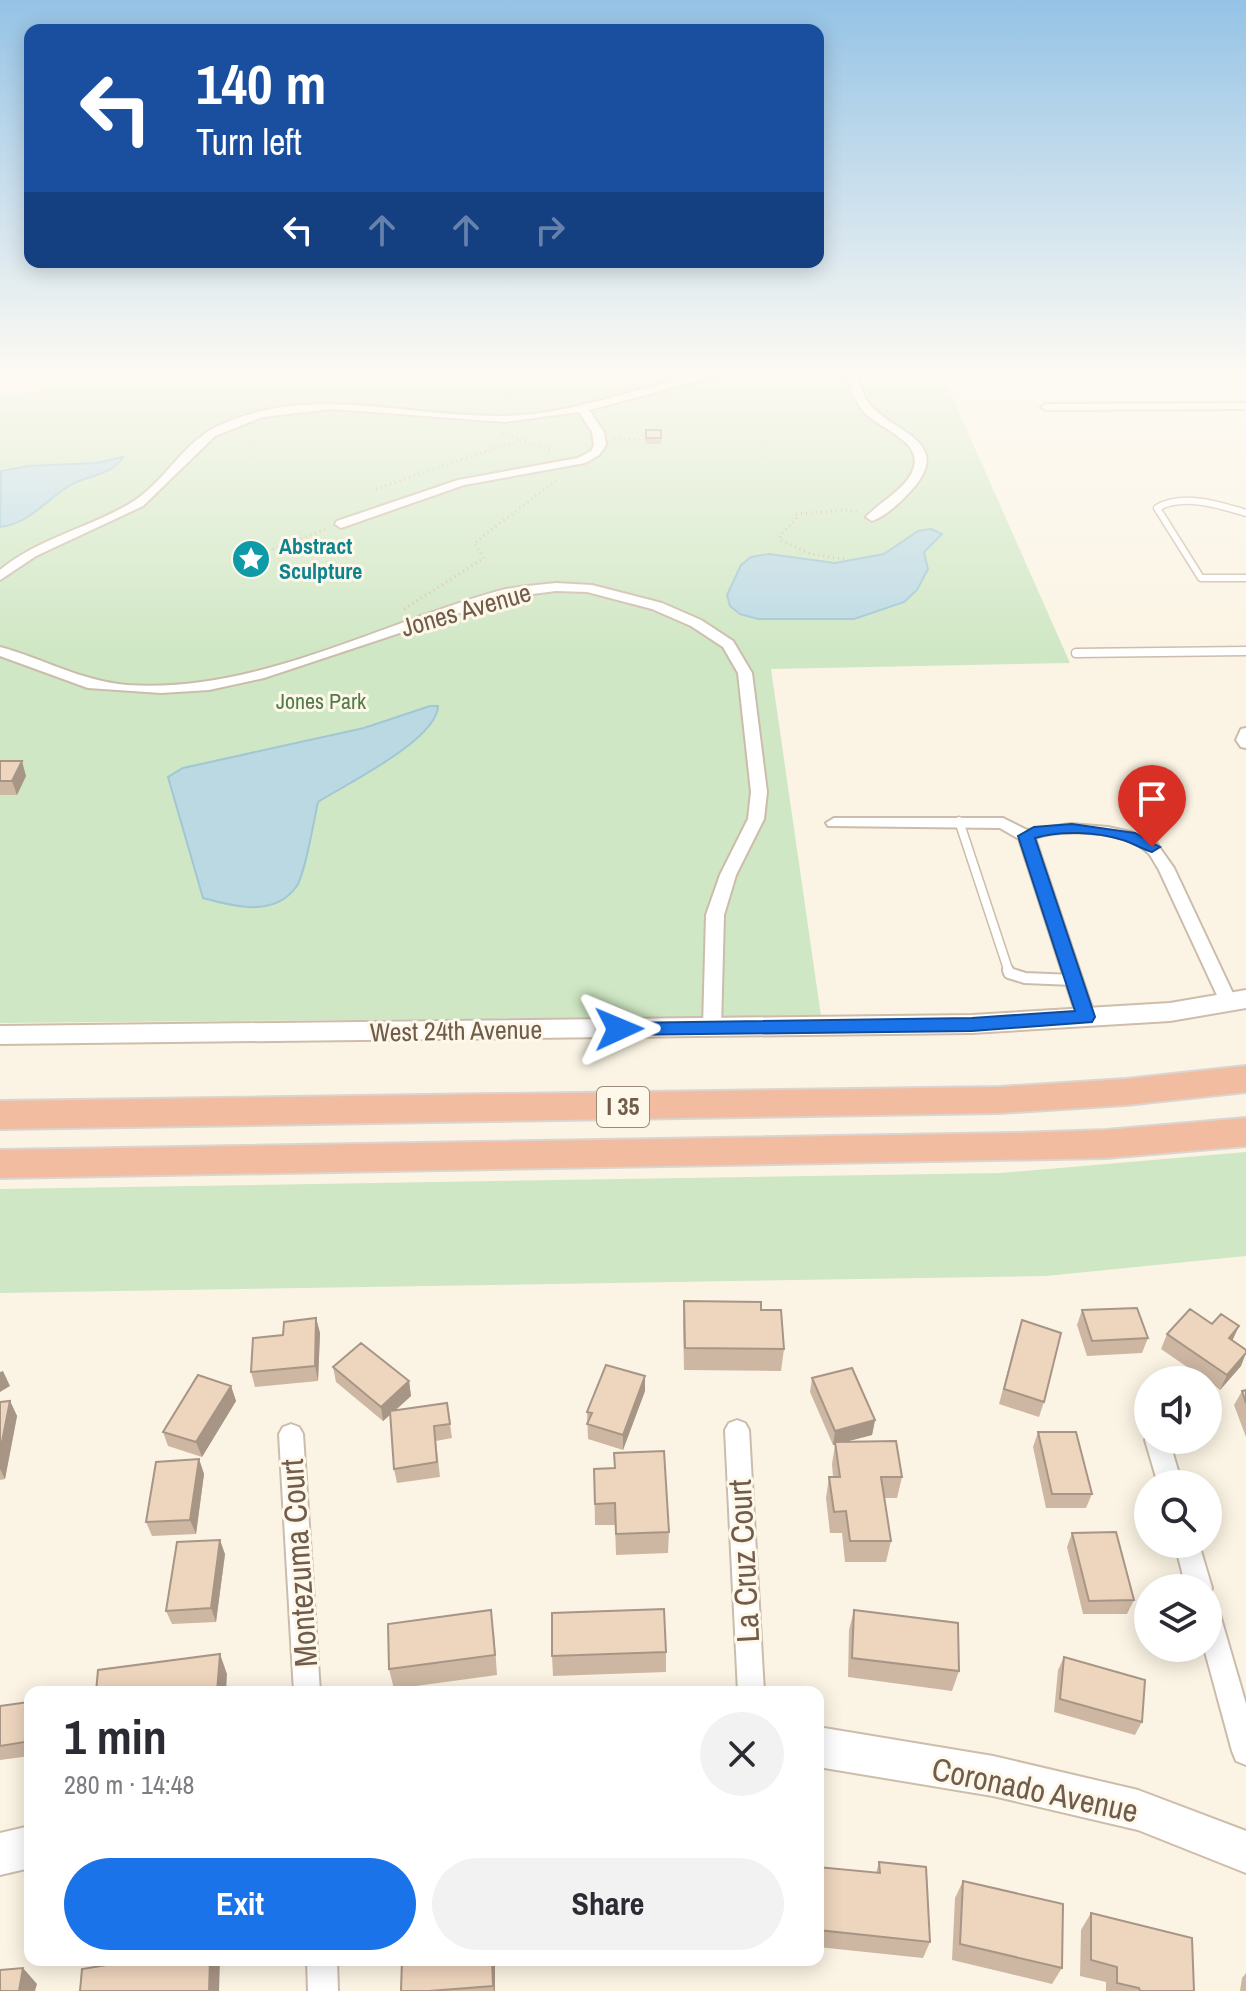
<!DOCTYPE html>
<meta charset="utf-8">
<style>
:root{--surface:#fff;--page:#f2f2f3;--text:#2b2b33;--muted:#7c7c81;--accent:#1a73e8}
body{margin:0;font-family:"Archivo Narrow",sans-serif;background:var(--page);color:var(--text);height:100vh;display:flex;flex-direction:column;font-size:30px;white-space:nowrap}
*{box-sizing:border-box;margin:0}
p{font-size:26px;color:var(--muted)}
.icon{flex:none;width:44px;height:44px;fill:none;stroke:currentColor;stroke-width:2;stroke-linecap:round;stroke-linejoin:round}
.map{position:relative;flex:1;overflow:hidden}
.details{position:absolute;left:24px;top:1686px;width:800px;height:280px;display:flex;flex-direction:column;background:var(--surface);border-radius:16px;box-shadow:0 4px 20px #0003}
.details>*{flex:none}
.banner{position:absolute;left:24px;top:24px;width:800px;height:244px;border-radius:16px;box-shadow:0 4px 20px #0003;background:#1a4fa0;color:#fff;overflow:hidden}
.tools{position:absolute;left:1134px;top:1366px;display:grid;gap:16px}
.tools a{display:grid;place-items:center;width:88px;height:88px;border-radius:50%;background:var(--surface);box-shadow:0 4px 20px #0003;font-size:40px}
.pin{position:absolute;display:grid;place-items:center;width:68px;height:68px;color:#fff;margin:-82px -34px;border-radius:50% 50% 50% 0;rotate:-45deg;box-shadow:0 0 8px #0007}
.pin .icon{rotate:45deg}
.me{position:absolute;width:88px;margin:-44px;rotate:89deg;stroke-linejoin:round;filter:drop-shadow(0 0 6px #0008)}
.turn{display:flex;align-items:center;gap:28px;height:168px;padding:0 40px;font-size:36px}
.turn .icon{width:104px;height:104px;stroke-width:2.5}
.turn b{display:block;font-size:56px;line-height:68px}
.lanes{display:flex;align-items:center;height:76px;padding:0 40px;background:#0003;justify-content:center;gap:40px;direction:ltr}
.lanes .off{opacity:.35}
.round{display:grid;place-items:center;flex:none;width:84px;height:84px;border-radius:42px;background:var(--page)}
.overview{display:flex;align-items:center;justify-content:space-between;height:136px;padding:0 40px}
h1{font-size:48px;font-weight:700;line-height:60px}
.action{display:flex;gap:16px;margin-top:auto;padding:16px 40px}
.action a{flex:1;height:92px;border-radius:48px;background:var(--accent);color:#fff;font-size:32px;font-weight:700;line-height:92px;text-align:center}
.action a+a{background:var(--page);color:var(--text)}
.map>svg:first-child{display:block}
.green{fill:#cfe7c4}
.water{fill:#bad9e3;stroke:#a1c7d4;stroke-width:2}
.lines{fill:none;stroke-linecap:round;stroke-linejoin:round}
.lane-far2-casing{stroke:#cbbcab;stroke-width:9}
.lane-far1-casing{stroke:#cbbcab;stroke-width:11}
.lane-casing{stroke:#cbbcab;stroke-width:14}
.street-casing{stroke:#cbbcab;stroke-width:4}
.secondary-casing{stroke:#cebdaa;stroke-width:4}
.highway-casing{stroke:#dad5d0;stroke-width:4}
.path{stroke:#d3b9a1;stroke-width:3;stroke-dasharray:1 4;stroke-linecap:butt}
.lane-far2{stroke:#fff;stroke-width:6}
.lane-far1{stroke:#fff;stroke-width:8}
.lane{stroke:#fff;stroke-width:10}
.street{fill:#fff;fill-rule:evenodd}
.secondary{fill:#fff;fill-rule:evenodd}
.highway{fill:#f1bc9f;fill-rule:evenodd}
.wall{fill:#cdb7a3}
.shaded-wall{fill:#a79585}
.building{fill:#eed5be;stroke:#a79585;stroke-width:2}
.route{fill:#1a73e8;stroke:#114b97;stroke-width:2}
.labels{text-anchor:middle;stroke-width:6;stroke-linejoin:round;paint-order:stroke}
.far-culture-label{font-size:22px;font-weight:bold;fill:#0d838f;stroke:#fef8ea;text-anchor:start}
.far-park-label{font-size:22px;fill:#527c47;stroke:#fef8ea}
.shield{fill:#fef8ea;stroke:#9b8b7b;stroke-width:2}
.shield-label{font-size:24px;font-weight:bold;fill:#715c4c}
.street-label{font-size:26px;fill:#715c4c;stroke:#fef8ea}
.near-street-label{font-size:32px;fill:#715c4c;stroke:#fef8ea}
</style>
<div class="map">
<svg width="1246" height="1991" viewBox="0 0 1246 1991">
<rect width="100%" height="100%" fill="#fbf4e4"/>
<path class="green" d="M49 376H189L238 381 570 379 571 376H943L1070 663 771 669 821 1016 0 1023V394L39 391Z
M1246 1152V1256L1046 1276 0 1293V1189L1000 1173Z"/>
<path class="water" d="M123 457C112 476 86 475 69 486 46 500 29 524 0 527L1 471 28 466 96 463Z
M931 529 942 534 924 552 928 569 917 590 904 602 854 619H758L740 614 730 606 727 595 741 565 751 557 769 554 835 563 884 554 918 531Z
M430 706H438C437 740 346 784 318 802 314 819 305 876 296 887 274 918 232 906 203 898L168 777 183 768 364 728Z"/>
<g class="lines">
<g class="lane-far2-casing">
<path id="lane-far2" d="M1246 513C1220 505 1182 493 1157 508L1201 578H1246"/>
</g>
<g class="lane-far1-casing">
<path id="lane-far1" d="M1076 653 1246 651
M959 821 1009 972"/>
</g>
<g class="lane-casing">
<path id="lane" d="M1008 970 1009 973 1025 978 1073 980"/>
</g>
<g class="street-casing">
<path id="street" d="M695 376H717L589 410 604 432 606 445 599 455 585 463 464 485 341 528 335 524 337 521 458 480 578 458 591 451 594 445 592 432 579 412 505 422 331 409 263 417 215 436 143 506 36 556 0 580V570C40 537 91 528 134 501 166 480 184 441 220 425 313 383 409 418 506 416 572 414 632 389 695 376Z
M848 376H858C861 389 864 400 874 409 897 432 950 443 915 486 904 499 888 515 872 521L866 517C879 503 897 494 908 479 932 445 887 433 867 415 856 404 851 392 848 376Z
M1246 403V409L1046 410 1041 407 1046 404Z
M556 583 592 585 662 603 701 620 733 641 752 673 767 792 764 819 736 875 724 915 721 1028 719 1033H705L703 1028 706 915 720 875 748 819 751 792 738 673 723 647 691 626 652 609 587 592 556 591 508 597 264 678 209 690 161 693 88 688 0 656V647C44 659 81 681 127 685 256 694 380 623 502 590 519 586 538 585 556 583Z
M1246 728V748L1241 747 1236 740 1241 729Z
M834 818H1003L1027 830 1071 824 1108 827 1131 832 1157 844 1174 868 1237 1002 1234 1006H1222L1158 868C1154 863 1152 856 1147 852 1125 831 1062 828 1035 838L1095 1017 1086 1023 1077 1017 1019 839 1000 828 828 826 826 823Z
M737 1420 745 1423 749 1430 764 1692H738L725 1430 729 1423Z
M291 1424 299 1427 303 1434 320 1692H294L279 1434 283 1427Z
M1148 1434V1440H1169L1182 1484H1158L1145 1440Z
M1175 1544H1199L1212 1588 1208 1597V1588H1186Z
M1208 1605 1217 1609 1221 1618 1246 1704V1765L1236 1761 1232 1751 1204 1648H1208Z
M307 1960H337L338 1991H308Z"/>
</g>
<g class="secondary-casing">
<path id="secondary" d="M1246 990V1008L1170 1021 972 1033 0 1044V1026L972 1015 1170 1003Z
M818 1727 993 1756 1138 1790 1246 1831V1873L1138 1830 993 1796 818 1767Z
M30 1826V1868L0 1875V1833Z"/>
</g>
<g class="highway-casing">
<path id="highway" d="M1246 1066V1092L1126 1105 999 1113 0 1129V1101L999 1087 1126 1079Z
M1246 1118V1146L1106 1158 0 1178V1150L1014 1133 1106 1130Z"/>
</g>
<path class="path" d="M614 439 644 440 648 432 657 428 658 424 653 420
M520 440 552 451
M376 489 520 440 500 433
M254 556 327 529
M844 559 811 554 780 540 781 534 796 520V514L845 510 858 512
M404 609 484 558 474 543 558 479"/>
<use href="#lane-far2" class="lane-far2"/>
<use href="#lane-far1" class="lane-far1"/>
<use href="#lane" class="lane"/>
<use href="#street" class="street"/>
<use href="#secondary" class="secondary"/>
<use href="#highway" class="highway"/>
</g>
<path class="wall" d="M646 430H661V444H646Z
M0 761 26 776 17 795H0Z
M684 1301 761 1310 784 1349 781 1371 684 1370 683 1324Z
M1082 1310 1148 1338 1142 1353 1087 1356 1077 1325Z
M316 1318 320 1333 318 1381 255 1387 251 1372 283 1335Z
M1212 1324 1239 1326 1232 1341 1241 1366 1220 1390 1208 1380H1206L1161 1349 1167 1334Z
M1017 1335 1044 1402 1039 1417 999 1404Z
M333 1367 409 1381 411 1396 395 1411 447 1403 452 1438 436 1441 440 1477 397 1483 394 1469 390 1415 383 1421 336 1382Z
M645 1376V1391L623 1450 588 1439 587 1412Z
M812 1378 875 1420 872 1435 845 1442 902 1477 897 1498H884L891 1541 886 1562H845L842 1533H830L826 1498 829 1477H833L832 1464 835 1445H833L810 1392Z
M231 1386 236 1401 202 1457 168 1446 163 1432Z
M1242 1391 1246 1403V1437L1234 1405Z
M10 1401 17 1416 5 1479 0 1480V1402Z
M1038 1432 1092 1494 1086 1508H1046L1033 1447Z
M199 1459 204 1474 196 1534 152 1536 146 1522Z
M594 1469 669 1532 668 1553 616 1555 615 1525H595Z
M1072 1533 1134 1600 1127 1614H1083L1067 1547Z
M225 1554 216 1622 172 1624 166 1611Z
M854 1610 959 1671 952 1691 848 1677 849 1630Z
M494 1631 497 1675 394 1689 389 1669Z
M666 1652V1672L553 1676 552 1656Z
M1064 1657 1142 1722 1135 1735 1054 1712 1058 1670Z
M30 1703V1756L0 1760V1706Z
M879 1862 930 1942 923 1958 818 1947V1867L876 1873Z
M963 1881 1062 1968 1052 1984 952 1960 955 1898Z
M1091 1913 1194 1991H1106V1982L1080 1976 1081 1930Z
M402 1960H495V1991H401Z
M1246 1973V1991H1240L1242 1978Z"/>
<path class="shaded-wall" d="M22 761 26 776 17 795 12 781Z
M316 1318 320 1333 318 1381 315 1366Z
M1239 1326 1232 1341 1229 1338Z
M1246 1353 1241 1366 1220 1390 1227 1375Z
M3 1371 10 1386 0 1392V1372Z
M645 1376V1391L623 1450V1435Z
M409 1381 411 1396 383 1421 381 1407Z
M231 1386 236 1401 202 1457 196 1442Z
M10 1401 17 1416 5 1479 0 1469V1452Z
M875 1420 872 1435 833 1445 835 1431Z
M199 1459 204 1474 196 1534 190 1520Z
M220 1540 225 1554 216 1622 211 1608Z
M220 1654 227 1674 226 1692H217Z
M29 1702 30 1703V1751L25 1742Z
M210 1960H220L219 1991H209Z
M492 1960H495V1991H494L493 1986Z
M23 1968 37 1984 35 1991H19Z"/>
<path class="building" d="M646 430H661V438H646Z
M0 761H22L12 781H0Z
M684 1301 761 1302V1310H781L784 1349 685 1348Z
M1137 1308 1148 1338 1092 1341 1082 1310Z
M1190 1309 1212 1324 1221 1314 1239 1326 1229 1338 1246 1350V1353L1227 1375 1167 1334Z
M316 1318 315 1366 251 1372 253 1338 283 1335 284 1322Z
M1022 1320 1061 1333 1044 1402 1004 1389Z
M361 1343 409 1381 381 1407 333 1367Z
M606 1365 645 1376 623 1435 587 1424 592 1413 587 1412Z
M852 1368 875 1420 835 1431 812 1378Z
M198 1375 231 1386 196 1442 163 1432Z
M1246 1390V1403L1242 1391Z
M10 1401 0 1452V1402Z
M447 1403 450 1424 434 1426 437 1462 394 1469 390 1411Z
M1038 1432H1076L1092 1494H1052Z
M896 1441 902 1477H881L891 1541H850L846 1511 834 1512 829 1477H840L835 1442Z
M664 1451 669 1532 616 1534 615 1503 595 1504 594 1469 615 1468 614 1453Z
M199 1459 190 1520 146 1522 156 1462Z
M1116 1532 1134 1600 1089 1601 1072 1533Z
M220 1540 211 1608 166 1611 177 1542Z
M664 1609 666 1652 552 1656V1613Z
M491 1610 495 1655 389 1669 388 1624Z
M854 1610 958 1623 959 1671 852 1658Z
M220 1654 217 1692H96L98 1670Z
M1064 1657 1145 1680 1142 1722 1060 1699Z
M29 1702 25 1742 0 1746V1706Z
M879 1862 926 1867 930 1942 818 1930V1867L880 1873Z
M963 1881 1063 1904 1062 1968 960 1944Z
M1091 1913 1192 1938 1194 1991H1140L1139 1988 1117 1983V1967L1091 1960Z
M137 1960H210L209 1991H80L82 1969Z
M402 1960H492L493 1986 429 1991H401Z
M23 1968 19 1991H0V1970Z"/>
<linearGradient id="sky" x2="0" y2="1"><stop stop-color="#95c3e6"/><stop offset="0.57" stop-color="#fdfaf3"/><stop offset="1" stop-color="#fdfaf3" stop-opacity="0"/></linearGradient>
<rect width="1246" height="655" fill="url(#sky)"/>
<path class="route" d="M1072 824 1135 833 1160 847 1152 852C1142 849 1133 843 1123 840 1097 832 1061 830 1035 838L1095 1017 1092 1022 972 1031 619 1035 610 1029 619 1023 972 1018 1075 1011 1018 836 1034 827Z"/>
<defs>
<g id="sight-disc" transform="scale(2)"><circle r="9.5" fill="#0f9aa8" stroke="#fef8ea"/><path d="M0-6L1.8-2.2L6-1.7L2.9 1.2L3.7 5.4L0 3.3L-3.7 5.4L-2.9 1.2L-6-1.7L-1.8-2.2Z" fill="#fff"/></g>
</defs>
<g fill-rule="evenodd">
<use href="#sight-disc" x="251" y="559"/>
</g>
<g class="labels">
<g class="far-culture-label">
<text x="279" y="554">Abstract<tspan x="279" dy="25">Sculpture</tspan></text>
</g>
<g class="far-park-label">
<text x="321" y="709">Jones Park</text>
</g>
<rect class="shield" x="597" y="1087" width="52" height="40" rx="6"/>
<g class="shield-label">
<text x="623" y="1115">I 35</text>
</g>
<g class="street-label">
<text transform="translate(466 610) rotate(-16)" y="9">Jones Avenue</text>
<text transform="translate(456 1031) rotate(-1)" y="9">West 24th Avenue</text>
</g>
<g class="near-street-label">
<text transform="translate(744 1561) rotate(-93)" y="11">La Cruz Court</text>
<text transform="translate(299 1563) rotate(-94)" y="11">Montezuma Court</text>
<text transform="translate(1035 1790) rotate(12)" y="11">Coronado Avenue</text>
</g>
</g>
</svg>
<div class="tools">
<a><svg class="icon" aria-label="sound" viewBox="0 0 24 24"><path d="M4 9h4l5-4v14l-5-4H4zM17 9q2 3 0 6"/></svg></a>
<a><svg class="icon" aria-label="search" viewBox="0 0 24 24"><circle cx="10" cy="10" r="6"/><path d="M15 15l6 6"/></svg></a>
<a><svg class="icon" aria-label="layers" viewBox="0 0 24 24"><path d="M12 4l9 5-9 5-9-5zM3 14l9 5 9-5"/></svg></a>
</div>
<div class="pin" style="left:1152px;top:847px;background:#d93025"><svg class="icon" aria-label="arrive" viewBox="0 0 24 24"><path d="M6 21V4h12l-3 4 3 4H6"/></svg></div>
<svg class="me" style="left:619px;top:1029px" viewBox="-20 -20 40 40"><path d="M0-17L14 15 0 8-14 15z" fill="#1a73e8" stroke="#fff" stroke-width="4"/></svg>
<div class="banner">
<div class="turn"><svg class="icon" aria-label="left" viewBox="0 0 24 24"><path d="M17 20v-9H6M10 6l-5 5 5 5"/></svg><div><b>140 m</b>Turn left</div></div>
<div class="lanes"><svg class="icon" aria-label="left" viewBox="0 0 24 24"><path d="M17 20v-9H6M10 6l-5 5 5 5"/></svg><svg class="icon off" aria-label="ahead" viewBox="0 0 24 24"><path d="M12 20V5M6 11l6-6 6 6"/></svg><svg class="icon off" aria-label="ahead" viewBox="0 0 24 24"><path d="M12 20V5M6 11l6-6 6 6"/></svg><svg class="icon off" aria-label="right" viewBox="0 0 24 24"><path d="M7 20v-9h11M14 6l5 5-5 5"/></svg></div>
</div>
<section class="details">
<div class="overview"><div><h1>1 min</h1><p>280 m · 14:48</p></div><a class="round"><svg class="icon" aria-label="close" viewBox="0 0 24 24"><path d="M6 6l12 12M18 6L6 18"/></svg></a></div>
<div class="action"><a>Exit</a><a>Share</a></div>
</section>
</div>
